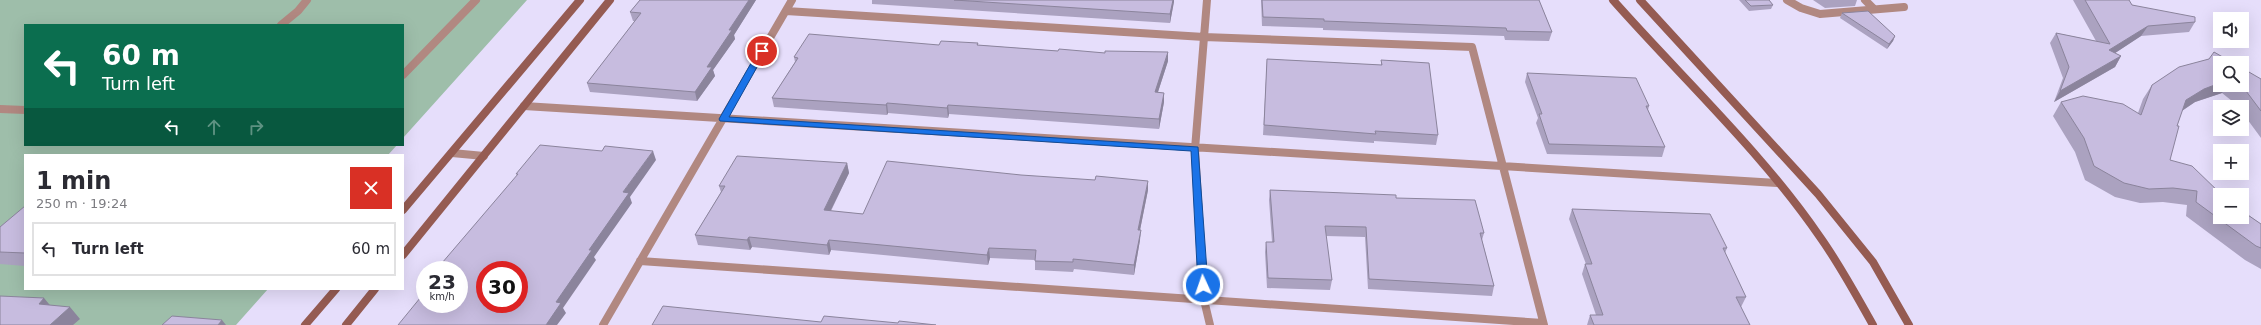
<!DOCTYPE html>
<meta charset="utf-8">
<style>
:root{--surface:#fff;--page:#f7f7f7;--text:#2b2b33;--muted:#7c7c81;--line:#e1e1e2}
body{margin:0;font-family:"DejaVu Sans",sans-serif;background:var(--page);color:var(--text);height:100vh;display:flex;flex-direction:column;font-size:15px;white-space:nowrap}
*{box-sizing:border-box;margin:0}
p{font-size:13px;color:var(--muted)}
.icon{flex:none;width:22px;height:22px;fill:none;stroke:currentColor;stroke-width:2;stroke-linecap:round;stroke-linejoin:round}
.map{position:relative;flex:1;overflow:hidden}
.details{position:absolute;left:24px;top:154px;width:380px;height:136px;display:flex;flex-direction:column;background:var(--surface);border-radius:0px;box-shadow:0 4px 16px #0002}
.details>*{flex:none}
.hud{position:absolute;left:24px;top:24px;width:380px;height:122px;border-radius:0px;box-shadow:0 4px 16px #0002;background:#0b6e4f;color:#fff;overflow:hidden}
.tools{position:absolute;left:2213px;top:12px;display:grid;gap:8px}
.tools a{display:grid;place-items:center;width:36px;height:36px;border-radius:0px;background:var(--surface);box-shadow:0 4px 16px #0002;font-size:20px}
.speed{position:absolute;left:416px;top:261px;display:flex;gap:8px;font-size:20px;font-weight:700;text-align:center}
.speed>*{display:grid;place-content:center;width:52px;height:52px;border-radius:50%;background:var(--surface);box-shadow:0 4px 16px #0002;line-height:1}
.speed small{font-size:10px;font-weight:400}
.speed .limit{border:6px solid #d22;background:#fff;color:#111}
.pin{position:absolute;display:grid;place-items:center;width:34px;height:34px;color:#fff;margin:-17px;border:2px solid #fff;border-radius:50%;box-shadow:0 1px 4px #0007}
.me{position:absolute;width:44px;margin:-22px;rotate:357deg;stroke-linejoin:round;filter:drop-shadow(0 0 3px #0008)}
.turn{display:flex;align-items:center;gap:14px;height:84px;padding:0 12px;font-size:18px}
.turn .icon{width:52px;height:52px;stroke-width:2.5}
.turn b{display:block;font-size:28px;line-height:34px}
.lanes{display:flex;align-items:center;height:38px;padding:0 12px;background:#0003;justify-content:center;gap:20px;direction:ltr}
.lanes .off{opacity:.35}
.round{display:grid;place-items:center;flex:none;width:42px;height:42px;border-radius:0px;background:var(--page)}
.overview{display:flex;align-items:center;justify-content:space-between;height:68px;padding:0 12px}
h1{font-size:24px;font-weight:700;line-height:30px}
ul{padding:0;list-style:none}
li{display:flex;align-items:center;gap:12px;height:54px;margin:0 8px 6px;padding:0 4px;border:2px solid var(--line);border-radius:0px}
li div{flex:1}
li b{display:block;font-size:15px}
li em{font-style:normal}
.map>svg:first-child{display:block}
.green{fill:#9ebeaa}
.lines{fill:none;stroke-linecap:round;stroke-linejoin:round}
.lane{stroke:#b18881;stroke-width:8}
.street{stroke:#b18881;stroke-width:8}
.secondary{stroke:#955b52;stroke-width:8}
.wall{fill:#aba2c0}
.shaded-wall{fill:#8b849c}
.building{fill:#c7bcdf;stroke:#8b849c;fill-rule:evenodd}
.route{fill:#1a73e8;stroke:#114b97}
</style>
<div class="map">
<svg width="2261" height="325" viewBox="0 0 2261 325">
<rect width="100%" height="100%" fill="#e6defb"/>
<path class="green" d="M0 0H527L403 138V25H25V145H397L388 155H25V289H268L236 325H0Z"/>
<g class="lines">
<path class="lane" d="M1787 0 1801 8 1820 14 1904 7
M1865 0 1874 9
M281 25 298 11 307 0
M403 75 476 0
M0 109 25 110"/>
<path class="street" d="M1207 0 1195 149 1204 300 1210 325
M786 11 1204 37 1472 47 1544 325
M524 106 1777 183
M452 153 484 156
M640 261 1543 323
M603 325 792 0"/>
<path class="secondary" d="M1613 0C1682 78 1761 151 1820 237 1840 265 1856 295 1873 325
M1640 0 1818 194 1873 262 1909 325
M403 210 580 0
M403 255 610 0
M305 325 336 289
M346 325 375 289"/>
</g>
<path class="wall" d="M640 0H756L734 35 735 39 713 70 715 76 697 101 590 92 587 83 635 21H633L630 12Z
M872 0H1174L1170 23 872 4Z
M1261 0H1539L1552 32 1549 41 1505 40 1504 36 1323 30V28L1262 26Z
M1739 0H1769L1773 5 1771 9 1749 11Z
M1813 0H1857L1855 6 1825 8Z
M2073 0H2129L2132 5 2195 22 2189 32 2141 36 2115 53 2121 56 2115 67 2054 102 2063 78 2050 43 2056 33 2096 41Z
M1842 13 1895 36 1893 41 1887 49 1840 18Z
M978 43V45L1058 51 1105 53 1168 52V61L1158 92 1164 93V102L1159 129 949 114 948 118 888 113 887 115 774 107 772 98 795 62 794 57 939 45Z
M1267 59 1381 65V60L1438 135 1436 145 1374 141V143L1263 135Z
M1527 73 1649 106 1648 110 1665 147 1662 157 1547 154 1536 123 1538 118 1525 82Z
M2261 79V138L2242 112V107H2238L2237 105 2222 93 2195 102 2182 111 2177 126 2170 160 2261 224V269L2245 260 2186 216 2187 205 2163 202 2140 203 2115 197 2085 180 2075 152 2053 116 2061 102 2138 113 2143 99 2152 85H2242Z
M847 163 849 173 831 211 863 214 1148 190 1140 230V240L1134 275 1074 269 1073 272 1035 270V260L990 258 988 265 831 250 829 255 752 247 750 250 698 245 695 235 721 192 719 186Z
M1270 190 1396 198 1484 233 1482 240 1494 286 1492 296 1368 289 1365 237 1326 236 1332 280 1330 290 1267 288 1265 252 1266 242H1272L1269 200Z
M25 206V266L0 264V227Z
M1572 209 1727 248 1725 253 1746 297 1741 307 1750 325H1587L1590 315H1596L1582 274 1585 264H1586L1569 219Z"/>
<path class="shaded-wall" d="M749 0H756L734 35 735 39 713 70 715 76 697 101 695 92 707 67 729 30Z
M1173 0H1174V2L1170 23V14Z
M2148 26 2141 36 2103 61 2109 50Z
M1895 36 1893 41 1887 49 1889 44Z
M1168 52V61L1155 101V92Z
M2121 56 2115 67 2054 102 2060 91Z
M2220 83V85H2228L2222 93 2195 102 2177 114 2186 100 2204 89Z
M1164 93V102L1159 129V119Z
M887 103 888 113 887 115 886 105Z
M948 105 949 114 948 118 947 108Z
M653 151 656 160 630 197 632 203 594 257 596 260 563 308 566 313 557 325H546L556 302 623 192Z
M847 163 849 173 826 220 824 210Z
M1148 181V190L1138 240V230Z
M1141 230 1140 240 1134 275V265Z
M749 237 752 247 750 250 747 240Z
M829 240 831 250 829 255 827 245Z
M989 248 990 258 988 265 987 255Z
M44 298 54 310 39 304Z
M70 307 80 319 73 325H50Z
M222 320 226 325H218Z"/>
<path class="building" d="M640 0H749L729 30H732L707 67H712L695 92 587 83 641 13 630 12Z
M954 0H1173L1170 14Z
M1262 0H1539L1552 32 1507 31 1506 28 1324 21V19L1263 17Z
M1745 0H1769L1773 5 1751 6Z
M2085 0H2129L2132 5 2195 17V22L2148 26 2109 50 2121 56 2060 91 2069 67 2056 33 2110 44Z
M1868 11 1895 36 1889 44 1842 13Z
M809 34 939 45 941 41 978 43 977 45 1058 51 1059 49 1105 53V51L1168 52 1155 92 1164 93 1159 119 948 105 947 108 887 103 886 105 772 98 798 58 794 57Z
M2214 52 2233 63H2220V83L2204 89 2186 100 2177 126H2179L2170 160 2192 166 2222 195H2220V217H2242V211L2261 224V248L2256 246 2196 202 2197 191 2173 188 2149 189 2124 183 2094 166 2084 138 2061 102 2083 96 2123 104 2141 115 2152 85 2179 67 2209 59Z
M1267 59 1382 65 1381 60 1429 63 1438 135 1375 131 1376 134 1264 125Z
M2242 68 2261 79V111L2246 91 2239 85H2242Z
M1527 73 1636 78 1649 106H1646L1665 147 1549 144 1539 114H1542Z
M540 145 602 151 605 146 653 151 623 192 629 193 589 250H592L556 302 561 303 546 325H398L425 292V304H459V270H436L518 174H516ZM485 270H519V304H485Z
M737 156 847 163 824 210 863 214 887 161 1021 175 1095 180 1096 176 1148 181 1138 230H1141L1134 265 1073 259V262L1035 261 1036 250 989 248 987 255 829 240 827 245 749 237 747 240 695 235 725 186H719Z
M1270 190 1396 195V198L1475 200 1484 233H1480L1494 286 1369 279 1366 227 1325 226 1332 280 1268 278 1266 242H1274Z
M25 206V253L0 252V227Z
M1572 209 1710 214 1727 248H1723L1746 297H1736L1750 325H1594L1590 315H1603L1585 264H1592Z
M0 296 44 298 39 304 70 307 50 325H0Z
M663 306 821 322 824 316 898 323 899 321 936 325H652Z
M172 316 222 320 218 325H162Z"/>
<path class="route" d="M762 49 766 51 729 117 1198 147 1208 285 1203 289 1198 285 1191 151 720 121 719 119 758 51Z"/>
</svg>
<div class="tools">
<a><svg class="icon" aria-label="sound" viewBox="0 0 24 24"><path d="M4 9h4l5-4v14l-5-4H4zM17 9q2 3 0 6"/></svg></a>
<a><svg class="icon" aria-label="search" viewBox="0 0 24 24"><circle cx="10" cy="10" r="6"/><path d="M15 15l6 6"/></svg></a>
<a><svg class="icon" aria-label="layers" viewBox="0 0 24 24"><path d="M12 4l9 5-9 5-9-5zM3 14l9 5 9-5"/></svg></a>
<a>+</a>
<a>−</a>
</div>
<div class="speed"><div>23<small>km/h</small></div><div class="limit">30</div></div>
<div class="pin" style="left:762px;top:51px;background:#d93025"><svg class="icon" aria-label="arrive" viewBox="0 0 24 24"><path d="M6 21V4h12l-3 4 3 4H6"/></svg></div>
<svg class="me" style="left:1203px;top:285px" viewBox="-20 -20 40 40"><circle r="17" fill="#1a73e8" stroke="#fff" stroke-width="3"/><path d="M0-11L8 9 0 5-8 9z" fill="#fff"/></svg>
<div class="hud">
<div class="turn"><svg class="icon" aria-label="left" viewBox="0 0 24 24"><path d="M17 20v-9H6M10 6l-5 5 5 5"/></svg><div><b>60 m</b>Turn left</div></div>
<div class="lanes"><svg class="icon" aria-label="left" viewBox="0 0 24 24"><path d="M17 20v-9H6M10 6l-5 5 5 5"/></svg><svg class="icon off" aria-label="ahead" viewBox="0 0 24 24"><path d="M12 20V5M6 11l6-6 6 6"/></svg><svg class="icon off" aria-label="right" viewBox="0 0 24 24"><path d="M7 20v-9h11M14 6l5 5-5 5"/></svg></div>
</div>
<section class="details">
<div class="overview"><div><h1>1 min</h1><p>250 m · 19:24</p></div><a class="round" style="background:#d93025;color:#fff"><svg class="icon" aria-label="close" viewBox="0 0 24 24"><path d="M6 6l12 12M18 6L6 18"/></svg></a></div>
<ul>
<li><svg class="icon" aria-label="left" viewBox="0 0 24 24"><path d="M17 20v-9H6M10 6l-5 5 5 5"/></svg><div><b>Turn left</b></div><em>60 m</em></li>
</ul>
</section>
</div>
